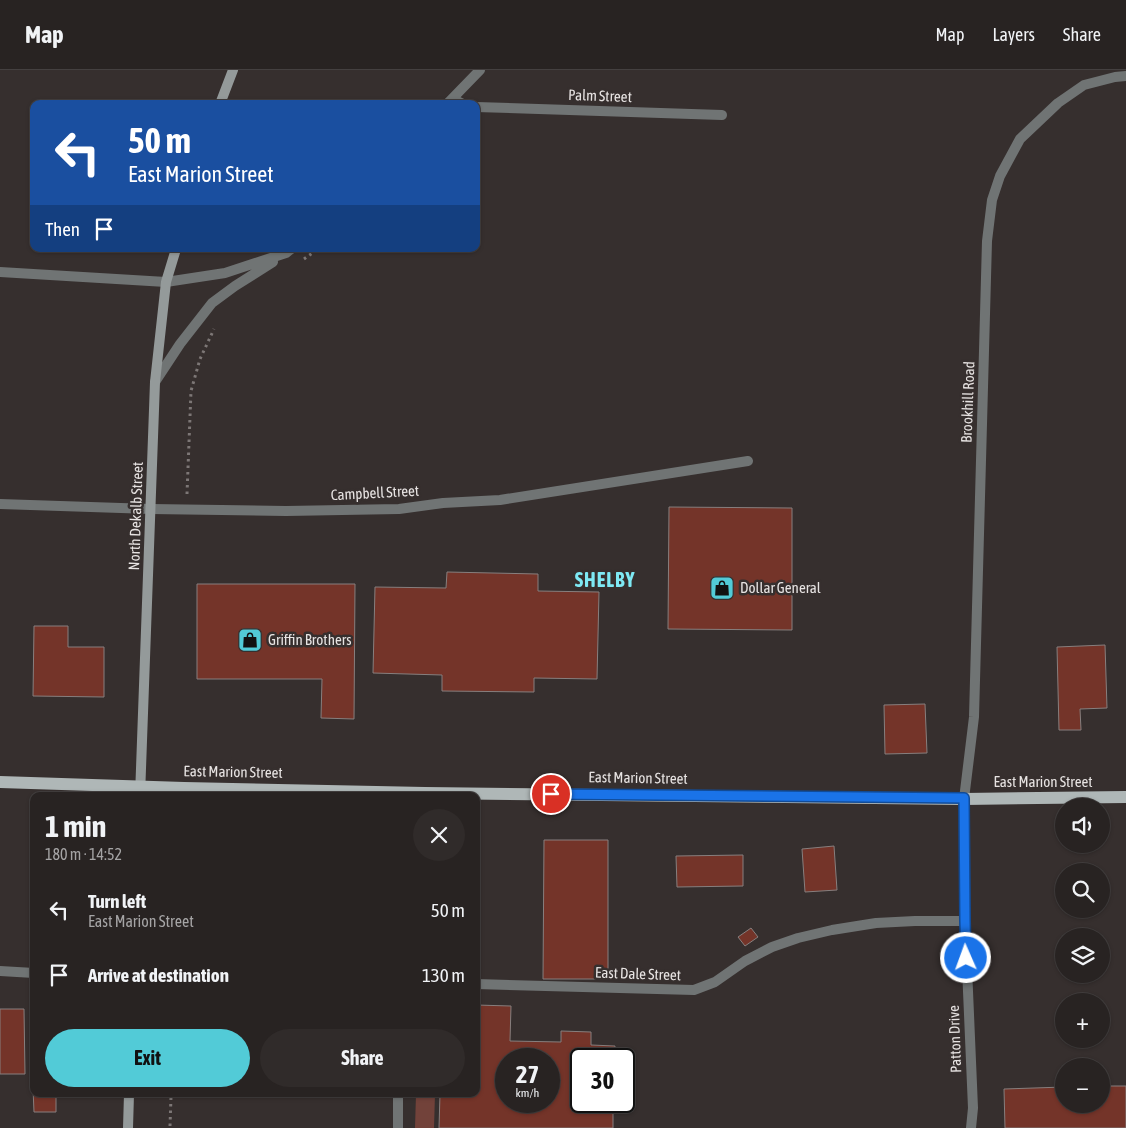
<!DOCTYPE html>
<meta charset="utf-8">
<style>
:root{--surface:#282322;--page:#302b2a;--text:#f1f3f6;--muted:#a5a4a5;--line:#444040;--accent:#52cbd7}
body{margin:0;font-family:"Asap Condensed",sans-serif;background:var(--page);color:var(--text);height:100vh;display:flex;flex-direction:column;font-size:19px;white-space:nowrap}
*{box-sizing:border-box;margin:0}
p{font-size:16px;color:var(--muted)}
.icon{flex:none;width:28px;height:28px;fill:none;stroke:currentColor;stroke-width:2;stroke-linecap:round;stroke-linejoin:round}
.map{position:relative;flex:1;overflow:hidden}
.panel{position:absolute;left:30px;top:722px;width:450px;height:305px;display:flex;flex-direction:column;background:var(--surface);border-radius:10px;box-shadow:0 1px 4px #0004,0 0 0 1px var(--line)}
.panel>*{flex:none}
.top-card{position:absolute;left:30px;top:30px;width:450px;height:152px;border-radius:10px;box-shadow:0 1px 4px #0004,0 0 0 1px var(--line);background:#1a4fa0;color:#fff;overflow:hidden}
.tools{position:absolute;left:1055px;top:728px;display:grid;gap:10px}
.tools a{display:grid;place-items:center;width:55px;height:55px;border-radius:50%;background:var(--surface);box-shadow:0 1px 4px #0004,0 0 0 1px var(--line);font-size:25px}
.speed{position:absolute;left:495px;top:978px;display:flex;gap:10px;font-size:25px;font-weight:700;text-align:center}
.speed>*{display:grid;place-content:center;width:65px;height:65px;border-radius:50%;background:var(--surface);box-shadow:0 1px 4px #0004,0 0 0 1px var(--line);line-height:1}
.speed small{font-size:12px;font-weight:400}
.speed .limit{border:2px solid #111;border-radius:8px;background:#fff;color:#111}
.pin{position:absolute;display:grid;place-items:center;width:42px;height:42px;color:#fff;margin:-21px;border:2px solid #fff;border-radius:50%;box-shadow:0 1px 5px #0007}
.me{position:absolute;width:55px;margin:-28px;rotate:358deg;stroke-linejoin:round;filter:drop-shadow(0 0 4px #0008)}
.turn{display:flex;align-items:center;gap:18px;height:105px;padding:0 15px;font-size:22px}
.turn .icon{width:65px;height:65px;stroke-width:2.5}
.turn b{display:block;font-size:35px;line-height:42px}
.then{display:flex;align-items:center;height:48px;padding:0 15px;background:#0003;gap:10px;font-size:19px}
.round{display:grid;place-items:center;flex:none;width:52px;height:52px;border-radius:26px;background:var(--page)}
.head{display:flex;align-items:center;justify-content:space-between;height:85px;padding:0 15px}
h1{font-size:30px;font-weight:700;line-height:38px}
.cta{display:flex;gap:10px;margin-top:auto;padding:10px 15px}
.cta a{flex:1;height:58px;border-radius:30px;background:var(--accent);color:#111;font-size:20px;font-weight:700;line-height:58px;text-align:center}
.cta a+a{background:var(--page);color:var(--text)}
ul{padding:0;list-style:none}
li{display:flex;align-items:center;gap:15px;height:65px;padding:0 15px}
li div{flex:1}
li b{display:block;font-size:19px}
li em{font-style:normal}
header{display:flex;align-items:center;gap:30px;box-sizing:border-box;height:70px;padding:0 25px;background:var(--surface);border-bottom:1px solid var(--line)}
header strong{font-size:24px}
nav{display:flex;gap:28px;margin-inline-start:auto;font-size:18px}
.map>svg:first-child{display:block}
.green{fill:#72423a}
.building{fill:#743429;stroke:#877f7e;fill-rule:evenodd}
.lines{fill:none;stroke-linecap:round;stroke-linejoin:round}
.path{stroke:#7d7776;stroke-width:3;stroke-dasharray:2.5 4;stroke-linecap:butt}
.street{stroke:#707474;stroke-width:10}
.secondary{stroke:#949a9a;stroke-width:10}
.primary{stroke:#afb7b7;stroke-width:12}
.route-casing{stroke:#114b97;stroke-width:12}
.route{stroke:#1a73e8;stroke-width:9}
.labels{text-anchor:middle;stroke-width:5;stroke-linejoin:round;paint-order:stroke}
.street-label{font-size:15px;fill:#e7e3e2;stroke:#362f2e}
.poi-label{font-size:15px;fill:#e7e3e2;stroke:#362f2e;text-anchor:start}
.district-label{font-size:20px;font-weight:bold;letter-spacing:1px;fill:#7ee9f4;stroke:#362f2e}
</style>
<header>
<strong>Map</strong>
<nav><a>Map</a><a>Layers</a><a>Share</a></nav>
</header>
<div class="map">
<svg width="1126" height="1058" viewBox="0 0 1126 1058">
<rect width="100%" height="100%" fill="#362f2e"/>
<path class="green" d="M416 1024H435L434 1058H415Z"/>
<path class="building" d="M669 437 792 438V560L668 559Z
M447 502 538 504V521L599 522 597 609 534 608V622L442 621V605L373 603 375 517 446 518Z
M197 514H355L354 649 321 648 322 609H197Z
M34 556H68V577H104V627L33 626Z
M1105 575 1107 638 1080 639 1081 660H1059L1057 577Z
M925 634 927 683 885 684 884 635Z
M544 770H608V909H543Z
M834 776 837 820 805 822 802 779Z
M743 785V816L677 817 676 786Z
M751 858 758 867 745 876 738 867Z
M476 935 511 936 510 971 561 972V961L591 962V975L615 976 614 989H581V1031H613V1058H439L440 1024H476ZM506 989H549V1031H506Z
M0 939H24L25 1004H0Z
M1101 1016H1126V1058H1005L1004 1019 1064 1017V1034H1101Z
M33 1018 34 1024H56V1042H34Z"/>
<g class="lines">
<path class="path" d="M304 189 318 179
M187 424 191 321 200 289 214 259
M170 1056 171 1027"/>
<path class="street" d="M453 29 463 34
M447 34 480 0
M476 37 722 45
M0 202 166 212 225 203 286 183 291 179
M155 312 180 274 212 233 235 216 273 192
M0 434 151 439 286 441 399 439 443 433 500 430 748 391
M0 901 34 903
M476 914 694 920 715 912 745 891 772 877 798 868 832 860 876 853 915 851H965
M398 1058V1024
M971 1058 973 1038 965 851 964 729 974 647 987 171 992 130 1000 106 1020 69 1058 33 1084 15 1115 7 1126 6"/>
<path class="secondary" d="M220 34 233 0
M140 726 155 312 166 212 176 179
M128 1058 129 1024"/>
<path class="primary" d="M0 712 184 718 425 723 964 729 1126 727"/>
</g>
<g class="lines">
<g class="route-casing">
<path id="route" d="M551 724 964 728 965 851 966 888"/>
</g>
<use href="#route" class="route"/>
</g>
<defs>
<g id="shop-square" transform="scale(1.25)"><rect x="-9" y="-9" width="18" height="18" rx="4" fill="#52cbd7" stroke="#362f2e"/><path d="M-5-2.5h2.3a2.7 3.5 0 0 1 5.4 0H5L5.5 6h-11ZM-1.5-2.5h3a1.5 2.3 0 0 0-3 0Z" fill="#111"/></g>
</defs>
<g fill-rule="evenodd">
<use href="#shop-square" x="722" y="518"/>
<use href="#shop-square" x="250" y="570"/>
</g>
<g class="labels">
<g class="street-label">
<text transform="translate(600 26) rotate(2)" y="5">Palm Street</text>
<text transform="translate(968 332) rotate(-88)" y="5">Brookhill Road</text>
<text transform="translate(375 423) rotate(-3)" y="5">Campbell Street</text>
<text transform="translate(136 446) rotate(-88)" y="5">North Dekalb Street</text>
<text transform="translate(233 702) rotate(1)" y="5">East Marion Street</text>
<text transform="translate(638 708) rotate(1)" y="5">East Marion Street</text>
<text x="1043" y="717">East Marion Street</text>
<text transform="translate(638 904) rotate(2)" y="5">East Dale Street</text>
<text transform="translate(955 969) rotate(-92)" y="5">Patton Drive</text>
</g>
<g class="poi-label">
<text x="740" y="523">Dollar General</text>
<text x="268" y="575">Griffin Brothers</text>
</g>
<g class="district-label">
<text x="605" y="517">SHELBY</text>
</g>
</g>
</svg>
<div class="tools">
<a><svg class="icon" aria-label="sound" viewBox="0 0 24 24"><path d="M4 9h4l5-4v14l-5-4H4zM17 9q2 3 0 6"/></svg></a>
<a><svg class="icon" aria-label="search" viewBox="0 0 24 24"><circle cx="10" cy="10" r="6"/><path d="M15 15l6 6"/></svg></a>
<a><svg class="icon" aria-label="layers" viewBox="0 0 24 24"><path d="M12 4l9 5-9 5-9-5zM3 14l9 5 9-5"/></svg></a>
<a>+</a>
<a>−</a>
</div>
<div class="speed"><div>27<small>km/h</small></div><div class="limit">30</div></div>
<div class="pin" style="left:551px;top:724px;background:#d93025"><svg class="icon" aria-label="arrive" viewBox="0 0 24 24"><path d="M6 21V4h12l-3 4 3 4H6"/></svg></div>
<svg class="me" style="left:966px;top:888px" viewBox="-20 -20 40 40"><circle r="17" fill="#1a73e8" stroke="#fff" stroke-width="3"/><path d="M0-11L8 9 0 5-8 9z" fill="#fff"/></svg>
<div class="top-card">
<div class="turn"><svg class="icon" aria-label="left" viewBox="0 0 24 24"><path d="M17 20v-9H6M10 6l-5 5 5 5"/></svg><div><b>50 m</b>East Marion Street</div></div>
<div class="then">Then<svg class="icon" aria-label="arrive" viewBox="0 0 24 24"><path d="M6 21V4h12l-3 4 3 4H6"/></svg></div>
</div>
<section class="panel">
<div class="head"><div><h1>1 min</h1><p>180 m · 14:52</p></div><a class="round"><svg class="icon" aria-label="close" viewBox="0 0 24 24"><path d="M6 6l12 12M18 6L6 18"/></svg></a></div>
<ul>
<li><svg class="icon" aria-label="left" viewBox="0 0 24 24"><path d="M17 20v-9H6M10 6l-5 5 5 5"/></svg><div><b>Turn left</b><p>East Marion Street</p></div><em>50 m</em></li>
<li><svg class="icon" aria-label="arrive" viewBox="0 0 24 24"><path d="M6 21V4h12l-3 4 3 4H6"/></svg><div><b>Arrive at destination</b></div><em>130 m</em></li>
</ul>
<div class="cta"><a>Exit</a><a>Share</a></div>
</section>
</div>
